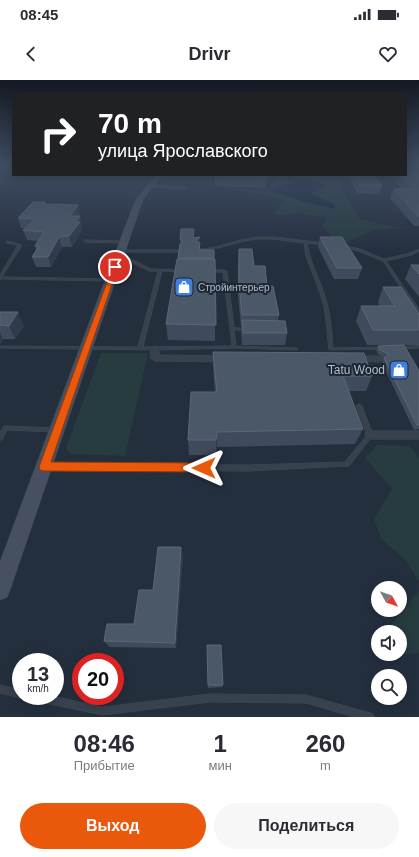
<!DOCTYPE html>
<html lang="ru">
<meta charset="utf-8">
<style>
:root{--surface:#fff;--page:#f7f7f7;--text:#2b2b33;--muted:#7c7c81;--accent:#ea580c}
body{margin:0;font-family:Arial,sans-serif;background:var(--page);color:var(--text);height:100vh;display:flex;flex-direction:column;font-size:15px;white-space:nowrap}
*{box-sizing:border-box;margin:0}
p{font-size:13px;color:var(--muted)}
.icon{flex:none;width:22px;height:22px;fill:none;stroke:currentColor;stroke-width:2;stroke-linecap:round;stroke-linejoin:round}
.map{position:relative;height:637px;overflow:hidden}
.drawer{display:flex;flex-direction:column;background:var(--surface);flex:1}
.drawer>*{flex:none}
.guide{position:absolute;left:12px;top:12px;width:395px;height:84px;border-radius:0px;box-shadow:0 2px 10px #0003;background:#202124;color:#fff;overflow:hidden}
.needle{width:26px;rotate:130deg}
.controls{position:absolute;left:371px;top:501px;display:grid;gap:8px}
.controls a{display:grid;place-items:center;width:36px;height:36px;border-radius:50%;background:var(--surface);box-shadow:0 2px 10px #0003;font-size:20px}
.speed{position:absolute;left:12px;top:573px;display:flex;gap:8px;font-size:20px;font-weight:700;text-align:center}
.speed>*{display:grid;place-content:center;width:52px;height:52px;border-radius:50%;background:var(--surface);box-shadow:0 2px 10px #0003;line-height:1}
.speed small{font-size:10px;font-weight:400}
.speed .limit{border:6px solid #d22;background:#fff;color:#111}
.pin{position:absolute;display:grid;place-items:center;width:34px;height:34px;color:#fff;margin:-17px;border:2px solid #fff;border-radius:50%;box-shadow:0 1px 4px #0007}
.me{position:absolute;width:44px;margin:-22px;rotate:270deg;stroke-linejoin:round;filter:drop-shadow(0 0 3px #0008)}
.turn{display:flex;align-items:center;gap:14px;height:84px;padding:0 20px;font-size:18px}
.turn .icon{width:52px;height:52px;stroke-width:2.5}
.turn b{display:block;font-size:28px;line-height:34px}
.eta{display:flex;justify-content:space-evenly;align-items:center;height:68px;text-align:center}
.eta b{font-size:24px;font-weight:700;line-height:28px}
.action{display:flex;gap:8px;margin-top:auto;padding:8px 20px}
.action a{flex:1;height:46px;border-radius:24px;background:var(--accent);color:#fff;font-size:16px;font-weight:700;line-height:46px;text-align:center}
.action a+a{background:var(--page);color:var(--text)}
.status{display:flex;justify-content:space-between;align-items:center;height:28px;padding:0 20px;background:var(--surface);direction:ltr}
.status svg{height:11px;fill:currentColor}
header{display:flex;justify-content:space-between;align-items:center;height:52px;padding:0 20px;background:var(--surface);font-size:18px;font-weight:700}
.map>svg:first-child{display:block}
.green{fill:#263c3f}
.water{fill:#17263c}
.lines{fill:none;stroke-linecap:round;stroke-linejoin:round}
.lane-casing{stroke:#414a57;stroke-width:1}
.street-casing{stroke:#414a57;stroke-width:1}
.secondary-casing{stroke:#414a57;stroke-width:1}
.lane{fill:#38414e;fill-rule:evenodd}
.street{fill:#38414e;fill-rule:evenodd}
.secondary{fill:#465061;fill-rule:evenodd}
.wall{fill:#3f4b5c}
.shaded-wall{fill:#2f3b4b}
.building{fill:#4b5868;stroke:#5c6777}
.route{fill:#ea580c;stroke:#983908}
.labels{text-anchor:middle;stroke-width:4;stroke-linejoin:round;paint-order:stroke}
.far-poi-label{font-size:10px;fill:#b4bcc9;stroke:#1d2633;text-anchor:start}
.poi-label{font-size:12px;fill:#b4bcc9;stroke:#1d2633;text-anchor:end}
</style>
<div class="status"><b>08:45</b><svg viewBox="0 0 49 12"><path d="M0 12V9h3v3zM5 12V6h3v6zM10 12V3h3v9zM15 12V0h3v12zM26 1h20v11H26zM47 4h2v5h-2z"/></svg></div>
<header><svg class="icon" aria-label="back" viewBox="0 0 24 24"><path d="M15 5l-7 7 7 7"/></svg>Drivr<svg class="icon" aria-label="heart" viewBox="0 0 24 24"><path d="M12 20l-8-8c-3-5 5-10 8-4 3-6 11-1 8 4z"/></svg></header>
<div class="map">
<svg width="419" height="637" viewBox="0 0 419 637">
<rect width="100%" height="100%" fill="#242f3e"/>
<path class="green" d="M277 95H338C340 111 351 125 360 139L393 147H416L375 150 349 161 339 163 323 147 326 138 303 133 273 135 284 120 229 108 267 110 276 102Z
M101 273H148L125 376 71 374 66 368Z
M377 365 409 366 419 377V501L406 481 381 458 374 439 392 409 365 378Z
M419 511V573L400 575 399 574H400V552H385Z"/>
<path class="water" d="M284 95H296L293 97 298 99 314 100 327 106 311 114 334 124 335 129 305 122 269 110 291 102Z"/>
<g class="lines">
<g class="lane-casing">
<path id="lane" d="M198 95H211L210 96Z
M150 105 185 107 186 108 185 109 149 107Z
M257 157H274L325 163 326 164 324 165 307 163C310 181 318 196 324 213 330 230 332 249 333 268L382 267H384V269L329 270 326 241 324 227 320 213 306 176 304 163C286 161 269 157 251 160 234 162 218 170 200 171L198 170 200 169C220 168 238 159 257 157Z
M85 160 124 161 126 162 124 163 86 162 84 161Z
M7 161 22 165 2 197 111 199 113 200 111 201 0 199V195L18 165 7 163Z
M341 165 360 169 384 179 410 173 419 169V171L412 175 386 181 419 229V233L417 232 383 181 358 171 341 167Z
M120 170H180L182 171 180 172H121L119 171Z
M119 174H121L151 189 182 190 184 191 182 192 162 191 143 267 232 266 223 192H208L206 191 208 190H225L227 191 234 248H247L249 249 247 250H234L236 266 296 268 298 269 296 270 234 268 155 270 0 268V266L138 267 158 191H149L119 176Z
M419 266V268L400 269 398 268 400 267Z
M359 324 361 325 362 326 373 355 349 386H347L249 391 45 389H43L42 387 43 385H249L345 382 367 355 356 326 357 325Z
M5 346 55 348H57L58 350 57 352H55L7 350 2 360H0V353L3 347Z
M0 605 21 610V616H24V617L21 618 0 613Z
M210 614 306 615 370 633 373 634 374 637H354L306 623 210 622 102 635 31 620 28 619 27 616H52L102 627Z"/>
</g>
<g class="street-casing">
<path id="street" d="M155 266 159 269V275L225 276 230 279 225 282 155 281 150 278 151 269Z
M353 276H380L385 279 380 282 350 281 348 279 350 277Z
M370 351H419V359H370L366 358 365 355 366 352Z"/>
</g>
<g class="secondary-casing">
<path id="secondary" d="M156 95H162L144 118 139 131 10 510 7 517 0 520V482L131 131 137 118Z"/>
</g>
<use href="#lane" class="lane"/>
<use href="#street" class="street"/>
<use href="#secondary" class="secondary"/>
</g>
<path class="wall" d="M419 87V146H414L390 118 394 109H402L388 95H406Z
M215 95H267L265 108 215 106Z
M347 95H374L382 106 379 114 357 113Z
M45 122 46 125 80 134 79 136 82 146 81 147 82 151 72 167H62L51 187H36L32 177 36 170 35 166 38 161 27 160 23 150 26 148H21L18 138Z
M320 157 362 188 358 199H334L318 167Z
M195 158 200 167V170H214L215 261 168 260 166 244 178 179 180 165V159Z
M239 169 254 186 267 206 279 235 278 240 287 253 285 265H242L241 252 242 246H241L238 215V180Z
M411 185H419V217L405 199Z
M383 207 419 234V265H367L356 241 361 226H380L378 222Z
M0 232 24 246 15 259H3L0 264Z
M378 266 419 291V349L414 350 382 283 384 278 378 274 376 270Z
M213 272 372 296 366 311H348L363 349 355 364 217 367 216 375H189L188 360 215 312 213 287Z
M183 476 176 568 110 567 104 561 134 544 153 510Z
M207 565 223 605 222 607 208 608Z"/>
<path class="shaded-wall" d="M78 125 80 134 72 146 70 136Z
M80 136 82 146 81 147 82 151 72 167 69 156 76 142Z
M59 157 62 167 51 187 48 177Z
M200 157V168L199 180V168L196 161Z
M18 232 24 246 15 259 9 246Z
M0 252 3 259 0 264Z
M217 352V367L216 375V360Z
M181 467 183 476 176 568 175 563Z"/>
<path class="building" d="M406 86 419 87V136H418L394 109H415L400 95H406Z
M215 95H266V98Z
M353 95H374L382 106 359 105Z
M33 122H45L43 124 78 125 70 136H80L76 142H80L69 156 59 157 48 177H32L39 166H35L44 152 23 150 36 139 18 138Z
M181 149H194L193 158 200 157 196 161 200 163 199 170H214V178H178L180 164 183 162 180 159Z
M320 157H342L362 188H337Z
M239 169H252L254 186H265L267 206H273L279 235H242L239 203Z
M177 179H215L216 245 166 244Z
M411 185H419V194Z
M383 207H401L419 234V250H373L361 226H395Z
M0 232H18L9 246 0 245Z
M242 240 285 241 287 253H243Z
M404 265 419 291V345H417L384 278 389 274 380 270 378 266Z
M213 272 364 273 372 296H343L363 349 217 352 216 360H188L191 312H217Z
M158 467H181L175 563 104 561 107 544H134L139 510H153Z
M207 565H221L223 605H208Z"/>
<linearGradient id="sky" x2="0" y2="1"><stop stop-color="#141a22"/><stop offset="0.49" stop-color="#3f4d63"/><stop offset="1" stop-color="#3f4d63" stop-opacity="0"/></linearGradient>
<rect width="419" height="175" fill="url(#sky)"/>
<path class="route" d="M113 186 118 187 51 382 204 383 208 385 210 388 208 391 204 392 44 391 40 390 39 387Z"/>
<defs>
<g id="shop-square" transform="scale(1)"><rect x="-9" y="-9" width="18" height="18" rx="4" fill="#3f7fe0" stroke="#1d2633"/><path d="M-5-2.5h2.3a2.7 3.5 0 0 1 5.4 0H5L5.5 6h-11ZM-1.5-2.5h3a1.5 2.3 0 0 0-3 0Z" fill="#fff"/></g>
</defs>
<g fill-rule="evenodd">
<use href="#shop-square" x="184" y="207"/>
<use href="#shop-square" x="399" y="290"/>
</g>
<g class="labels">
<g class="far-poi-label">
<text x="198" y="211">Стройинтерьер</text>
</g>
<g class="poi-label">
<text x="385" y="294">Tatu Wood</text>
</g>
</g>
</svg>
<div class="controls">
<a><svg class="needle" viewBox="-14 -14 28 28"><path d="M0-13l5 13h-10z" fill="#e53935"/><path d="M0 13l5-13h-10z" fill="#7c7c81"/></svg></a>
<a><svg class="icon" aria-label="sound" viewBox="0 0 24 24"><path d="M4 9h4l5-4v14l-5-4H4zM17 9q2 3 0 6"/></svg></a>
<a><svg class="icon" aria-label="search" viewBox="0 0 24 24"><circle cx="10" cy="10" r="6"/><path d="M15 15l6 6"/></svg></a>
</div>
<div class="speed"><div>13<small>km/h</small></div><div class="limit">20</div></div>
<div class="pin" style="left:115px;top:187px;background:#d93025"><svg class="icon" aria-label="arrive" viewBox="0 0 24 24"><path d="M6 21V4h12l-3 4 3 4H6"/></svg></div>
<svg class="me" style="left:204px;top:388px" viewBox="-20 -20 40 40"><path d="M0-17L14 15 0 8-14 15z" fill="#ea580c" stroke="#fff" stroke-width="4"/></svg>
<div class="guide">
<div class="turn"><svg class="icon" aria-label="right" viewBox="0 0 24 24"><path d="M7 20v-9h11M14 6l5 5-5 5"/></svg><div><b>70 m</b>улица Ярославского</div></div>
</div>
</div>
<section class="drawer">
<div class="eta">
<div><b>08:46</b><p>Прибытие</p></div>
<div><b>1</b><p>мин</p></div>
<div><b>260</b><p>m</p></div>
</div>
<div class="action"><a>Выход</a><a>Поделиться</a></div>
</section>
